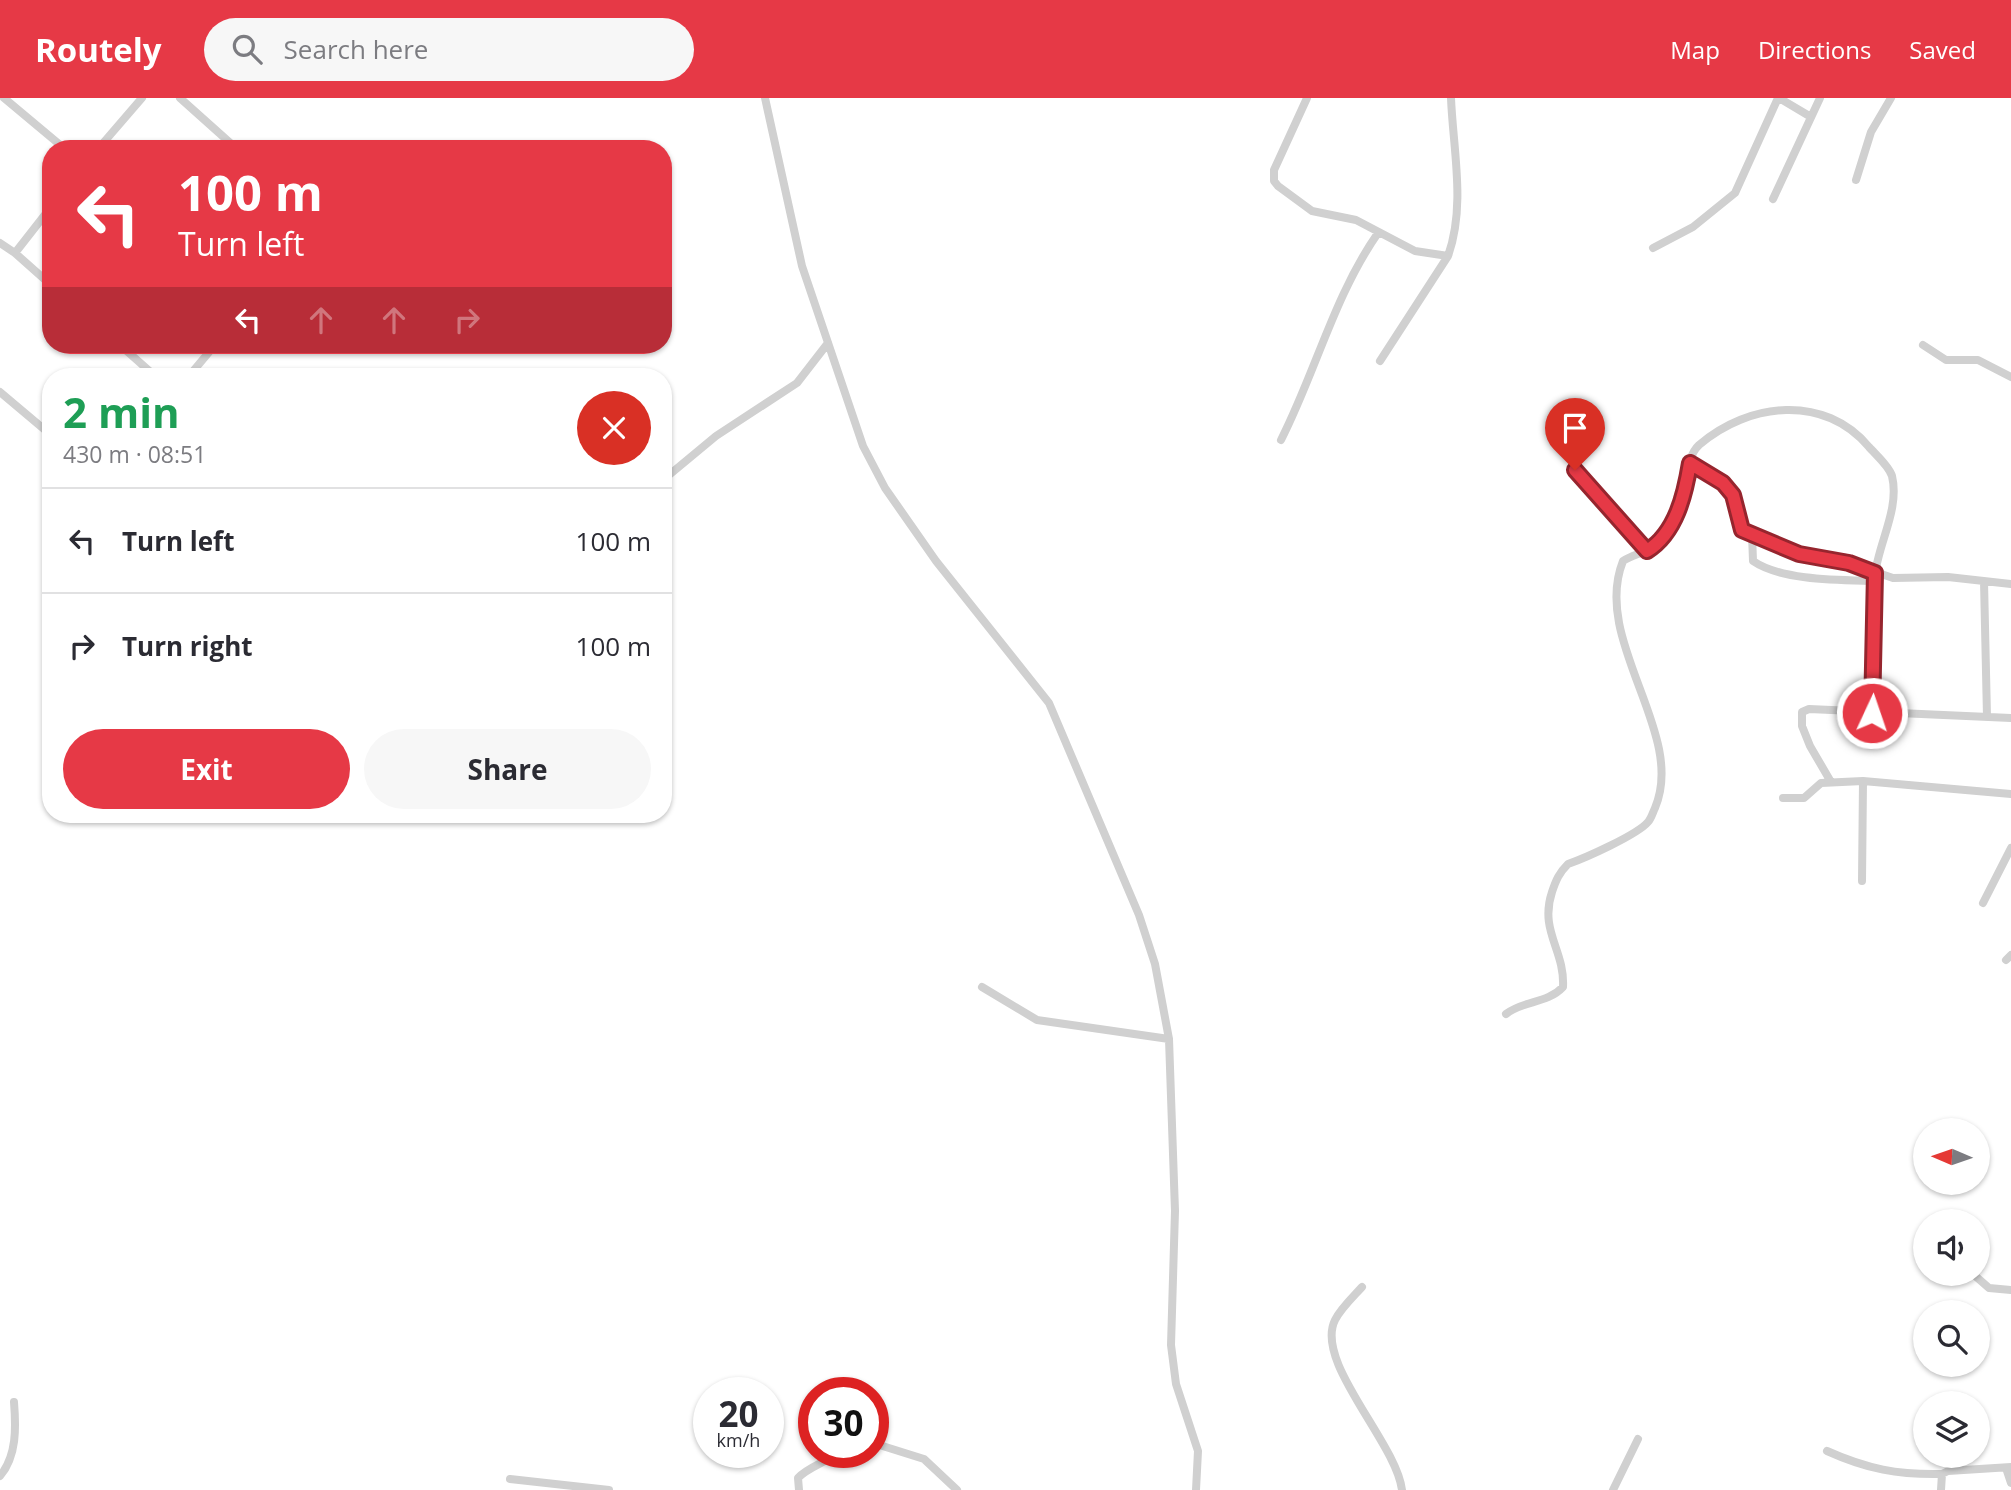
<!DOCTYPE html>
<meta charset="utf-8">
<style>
:root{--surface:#fff;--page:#f7f7f7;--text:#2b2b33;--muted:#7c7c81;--line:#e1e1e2;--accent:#e63946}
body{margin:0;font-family:"Open Sans",sans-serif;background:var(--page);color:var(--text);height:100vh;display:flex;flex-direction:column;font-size:26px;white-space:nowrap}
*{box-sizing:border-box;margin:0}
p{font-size:23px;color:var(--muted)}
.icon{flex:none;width:38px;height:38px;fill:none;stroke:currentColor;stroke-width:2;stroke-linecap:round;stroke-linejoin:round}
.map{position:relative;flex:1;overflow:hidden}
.side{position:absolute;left:42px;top:270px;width:630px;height:455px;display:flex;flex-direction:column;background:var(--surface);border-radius:28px;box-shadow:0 2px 5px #0004}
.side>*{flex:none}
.top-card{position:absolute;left:42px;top:42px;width:630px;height:214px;border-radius:28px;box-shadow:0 2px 5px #0004;background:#e63946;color:#fff;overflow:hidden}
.needle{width:46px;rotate:272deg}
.controls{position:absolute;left:1913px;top:1020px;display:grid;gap:14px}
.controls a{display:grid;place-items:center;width:77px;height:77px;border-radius:50%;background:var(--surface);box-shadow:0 2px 5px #0004;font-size:35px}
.speed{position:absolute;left:693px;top:1279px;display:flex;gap:14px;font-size:35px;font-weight:700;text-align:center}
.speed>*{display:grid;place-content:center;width:91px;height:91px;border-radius:50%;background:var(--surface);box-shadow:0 2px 5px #0004;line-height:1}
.speed small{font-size:18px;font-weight:400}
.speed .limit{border:10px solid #d22;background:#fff;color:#111}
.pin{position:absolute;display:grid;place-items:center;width:60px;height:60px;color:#fff;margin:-72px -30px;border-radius:50% 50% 50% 0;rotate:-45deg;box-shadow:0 0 7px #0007}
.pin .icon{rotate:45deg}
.me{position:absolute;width:77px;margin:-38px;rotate:3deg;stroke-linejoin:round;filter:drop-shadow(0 0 5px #0008)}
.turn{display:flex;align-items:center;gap:24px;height:147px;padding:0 21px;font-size:32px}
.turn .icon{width:91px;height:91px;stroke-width:2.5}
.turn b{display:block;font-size:49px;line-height:60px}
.lanes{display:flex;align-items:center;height:66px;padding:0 21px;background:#0003;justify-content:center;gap:35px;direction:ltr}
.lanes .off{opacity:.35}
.round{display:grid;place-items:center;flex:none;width:74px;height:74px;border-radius:37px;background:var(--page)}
.summary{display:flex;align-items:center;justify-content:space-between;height:119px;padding:0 21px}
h1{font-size:42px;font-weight:700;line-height:52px;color:#1e9e55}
.cta{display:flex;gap:14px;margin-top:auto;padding:14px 21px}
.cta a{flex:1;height:80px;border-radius:42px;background:var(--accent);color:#fff;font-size:28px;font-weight:700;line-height:80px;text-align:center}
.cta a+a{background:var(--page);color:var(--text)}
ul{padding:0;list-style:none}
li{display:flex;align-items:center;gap:21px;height:105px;padding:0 21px;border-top:2px solid var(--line)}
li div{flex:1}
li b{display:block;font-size:26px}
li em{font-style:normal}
header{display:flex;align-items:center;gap:42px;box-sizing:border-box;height:98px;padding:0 35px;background:var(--accent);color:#fff}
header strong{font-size:33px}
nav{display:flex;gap:38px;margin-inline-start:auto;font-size:24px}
.search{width:490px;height:63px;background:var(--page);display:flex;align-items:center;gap:18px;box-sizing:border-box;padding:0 24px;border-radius:38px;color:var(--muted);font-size:26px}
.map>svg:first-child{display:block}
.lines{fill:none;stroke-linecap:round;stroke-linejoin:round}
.street{stroke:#d0d0d0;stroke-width:8}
.route-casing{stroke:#96252e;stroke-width:18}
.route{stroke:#e63946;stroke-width:12}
</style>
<header>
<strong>Routely</strong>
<div class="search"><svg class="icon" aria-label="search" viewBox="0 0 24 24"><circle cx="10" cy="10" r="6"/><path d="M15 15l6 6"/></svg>Search here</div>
<nav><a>Map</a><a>Directions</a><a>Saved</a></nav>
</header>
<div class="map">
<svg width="2011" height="1392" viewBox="0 0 2011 1392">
<rect width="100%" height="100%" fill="#fff"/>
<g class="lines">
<path class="street" d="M4 0 65 51
M180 0 237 51
M765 0 802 168 863 348 885 390 936 463 1049 605 1139 817 1155 866 1169 941 1175 1113 1171 1247 1176 1286 1198 1353 1196 1392
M1307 0 1274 72V83L1278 88 1312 113 1356 122 1415 153 1448 158
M1779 0 1811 19
M98 51 142 0
M1856 82 1871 34 1891 0
M1773 101 1820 0
M0 145 15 155 51 109
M1653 150 1693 129 1735 95 1778 0
M15 155 51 187
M120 247 155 278
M1923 247 1946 262H1978L2011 279
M1380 263 1448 158C1466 108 1453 51 1451 0
M189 278 215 247
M0 294 51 337
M1281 342C1316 273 1334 198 1378 135
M1690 365 1723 385 1733 397 1742 432 1799 456 1849 465 1893 480 1948 479 2011 486
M1575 372 1647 453
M663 382 716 338 797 285 828 245
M1752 436 1753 463C1782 483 1841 482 1875 483
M1984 483 1987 619
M1831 684 1810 648 1802 628V614L1809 611 2011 620
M1783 700H1804L1821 685 1863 683 2011 696
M1862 783 1863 683
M1983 805 2011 750
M2006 862 2011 857
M982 889 1037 922 1169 941
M1506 916C1524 902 1547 906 1563 889 1565 852 1539 833 1552 794 1556 782 1559 775 1568 766 1585 760 1637 737 1648 724 1651 721 1653 714 1655 710 1687 635 1591 543 1623 463 1633 456 1646 455 1655 447 1667 436 1677 417 1683 402 1689 384 1685 360 1699 347 1749 304 1825 296 1869 349 1876 357 1889 368 1892 378 1900 411 1878 446 1875 477 1871 523 1874 570 1872 615
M1973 1176 1989 1190 2011 1192
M1362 1189C1353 1199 1341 1210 1335 1222 1314 1264 1396 1344 1402 1392
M873 1345 924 1361 957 1392
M1827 1353C1867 1371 1898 1377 1942 1376
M2006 1370 2011 1385
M0 1378C17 1358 16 1329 14 1304
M510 1381 609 1392
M799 1392 798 1380C808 1369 827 1364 839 1354
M1613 1392 1638 1341
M1941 1392 1942 1376 1948 1373 2011 1369"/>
</g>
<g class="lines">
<g class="route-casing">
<path id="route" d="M1575 372 1647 453C1676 435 1685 396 1690 365L1723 385 1733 397 1742 432 1799 456 1849 465 1875 475 1872 615"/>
</g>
<use href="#route" class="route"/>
</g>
</svg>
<div class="controls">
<a><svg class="needle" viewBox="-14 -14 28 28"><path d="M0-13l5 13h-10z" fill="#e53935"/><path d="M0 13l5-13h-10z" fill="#7c7c81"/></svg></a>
<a><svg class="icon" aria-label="sound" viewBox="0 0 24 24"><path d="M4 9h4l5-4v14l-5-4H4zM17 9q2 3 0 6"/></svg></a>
<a><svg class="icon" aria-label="search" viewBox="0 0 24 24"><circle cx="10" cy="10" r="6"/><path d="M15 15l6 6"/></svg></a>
<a><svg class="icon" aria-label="layers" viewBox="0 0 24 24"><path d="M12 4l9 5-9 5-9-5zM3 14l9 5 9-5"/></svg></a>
</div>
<div class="speed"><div>20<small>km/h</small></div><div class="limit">30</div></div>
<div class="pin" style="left:1575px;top:372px;background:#d93025"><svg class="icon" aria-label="arrive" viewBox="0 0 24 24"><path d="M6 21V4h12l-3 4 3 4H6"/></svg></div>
<svg class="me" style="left:1872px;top:615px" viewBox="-20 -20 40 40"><circle r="17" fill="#e63946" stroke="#fff" stroke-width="3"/><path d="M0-11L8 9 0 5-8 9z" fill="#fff"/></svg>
<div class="top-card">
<div class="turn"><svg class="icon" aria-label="left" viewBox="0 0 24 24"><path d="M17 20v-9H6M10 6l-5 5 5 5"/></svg><div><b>100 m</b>Turn left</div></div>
<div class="lanes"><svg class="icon" aria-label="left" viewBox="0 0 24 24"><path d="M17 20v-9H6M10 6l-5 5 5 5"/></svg><svg class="icon off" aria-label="ahead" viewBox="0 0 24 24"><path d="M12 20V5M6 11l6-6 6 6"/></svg><svg class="icon off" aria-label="ahead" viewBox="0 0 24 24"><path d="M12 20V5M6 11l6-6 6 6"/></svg><svg class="icon off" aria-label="right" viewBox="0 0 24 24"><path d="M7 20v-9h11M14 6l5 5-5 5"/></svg></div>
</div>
<section class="side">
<div class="summary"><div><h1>2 min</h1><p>430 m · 08:51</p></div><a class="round" style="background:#d93025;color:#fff"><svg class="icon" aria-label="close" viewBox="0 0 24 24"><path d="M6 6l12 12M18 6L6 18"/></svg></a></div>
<ul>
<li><svg class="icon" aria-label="left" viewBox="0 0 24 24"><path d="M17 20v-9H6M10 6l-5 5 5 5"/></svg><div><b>Turn left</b></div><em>100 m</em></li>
<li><svg class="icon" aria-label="right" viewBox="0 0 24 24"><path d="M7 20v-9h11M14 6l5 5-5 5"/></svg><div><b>Turn right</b></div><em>100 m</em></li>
</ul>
<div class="cta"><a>Exit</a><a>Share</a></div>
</section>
</div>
